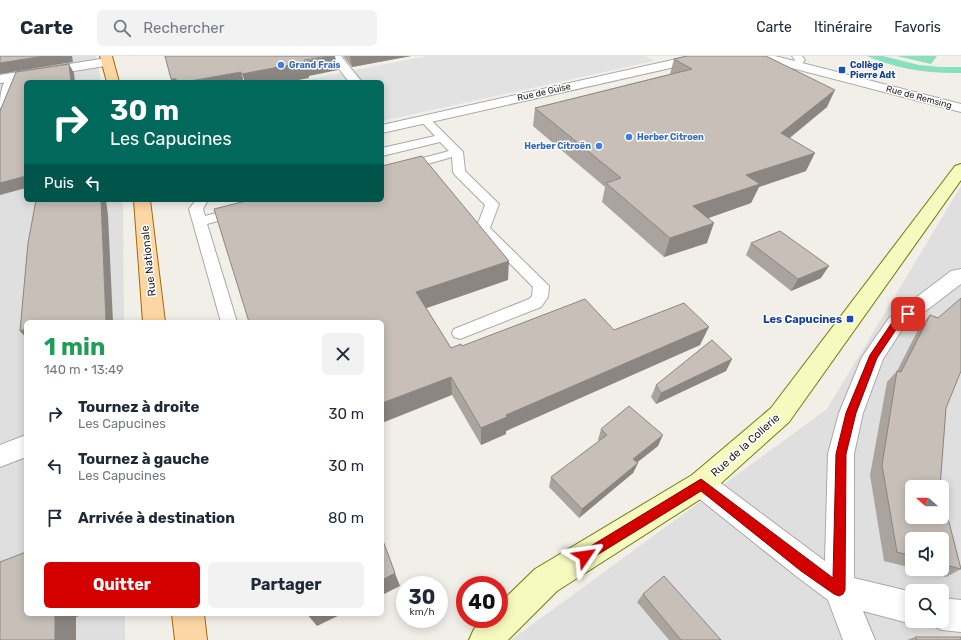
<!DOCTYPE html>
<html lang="fr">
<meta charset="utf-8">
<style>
:root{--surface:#fff;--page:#f2f2f3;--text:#1f2937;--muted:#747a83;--line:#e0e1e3;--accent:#d40000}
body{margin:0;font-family:Rubik,sans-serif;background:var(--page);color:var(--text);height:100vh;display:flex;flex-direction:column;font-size:15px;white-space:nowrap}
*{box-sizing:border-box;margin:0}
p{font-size:13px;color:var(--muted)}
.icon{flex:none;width:22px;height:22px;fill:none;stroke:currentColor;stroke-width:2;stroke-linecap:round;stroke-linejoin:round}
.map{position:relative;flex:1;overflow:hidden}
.details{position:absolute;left:24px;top:264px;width:360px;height:296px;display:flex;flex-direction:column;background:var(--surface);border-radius:6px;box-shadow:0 2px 10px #0003}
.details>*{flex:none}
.top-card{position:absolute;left:24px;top:24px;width:360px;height:122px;border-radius:6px;box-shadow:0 2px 10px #0003;background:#00695c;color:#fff;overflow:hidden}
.needle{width:26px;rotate:290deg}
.fabs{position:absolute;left:905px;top:424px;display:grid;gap:8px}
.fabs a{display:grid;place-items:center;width:44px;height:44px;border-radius:6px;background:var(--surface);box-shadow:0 2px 10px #0003;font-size:20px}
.speed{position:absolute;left:396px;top:520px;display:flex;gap:8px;font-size:20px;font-weight:700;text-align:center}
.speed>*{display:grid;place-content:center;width:52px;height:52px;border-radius:50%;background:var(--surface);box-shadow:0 2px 10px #0003;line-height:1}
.speed small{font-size:10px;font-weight:400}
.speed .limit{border:6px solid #d22;background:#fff;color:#111}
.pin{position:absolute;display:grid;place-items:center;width:34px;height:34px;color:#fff;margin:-17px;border-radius:8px;box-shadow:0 2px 6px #0006}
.me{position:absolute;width:44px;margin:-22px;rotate:58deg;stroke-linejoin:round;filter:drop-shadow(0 0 3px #0008)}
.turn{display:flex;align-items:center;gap:14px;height:84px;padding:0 20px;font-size:18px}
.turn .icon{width:52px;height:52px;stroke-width:2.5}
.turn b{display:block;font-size:28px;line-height:34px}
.then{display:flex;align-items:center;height:38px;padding:0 20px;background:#0003;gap:8px;font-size:15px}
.round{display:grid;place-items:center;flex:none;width:42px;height:42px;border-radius:6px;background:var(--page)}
.head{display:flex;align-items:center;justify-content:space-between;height:68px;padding:0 20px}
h1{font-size:24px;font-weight:700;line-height:30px;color:#1e9e55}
.button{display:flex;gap:8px;margin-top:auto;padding:8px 20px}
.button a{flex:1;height:46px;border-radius:6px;background:var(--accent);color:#fff;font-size:16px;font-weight:700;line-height:46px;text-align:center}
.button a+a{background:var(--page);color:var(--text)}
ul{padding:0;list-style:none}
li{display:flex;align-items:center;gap:12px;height:52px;padding:0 20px}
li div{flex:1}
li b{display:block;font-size:15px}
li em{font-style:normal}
header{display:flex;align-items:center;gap:24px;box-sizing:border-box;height:56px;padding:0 20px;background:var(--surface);border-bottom:1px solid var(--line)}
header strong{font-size:19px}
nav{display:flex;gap:22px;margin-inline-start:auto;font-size:14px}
.search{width:280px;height:36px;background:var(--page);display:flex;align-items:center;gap:10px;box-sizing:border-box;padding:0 14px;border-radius:6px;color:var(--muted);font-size:15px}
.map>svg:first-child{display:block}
.residential{fill:#e0dfdf;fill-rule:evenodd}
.pitch{fill:#88e0be}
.parking{fill:#e2e2e2}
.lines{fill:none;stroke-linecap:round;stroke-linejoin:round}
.lane-casing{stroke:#a9a9a9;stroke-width:2}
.street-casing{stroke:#a9a9a9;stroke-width:2}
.secondary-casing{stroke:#707d05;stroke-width:2}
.primary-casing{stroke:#a06b00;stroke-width:2}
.lane{fill:#fff;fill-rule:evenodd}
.street{fill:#fff;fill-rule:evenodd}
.secondary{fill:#f7fabf;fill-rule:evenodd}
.primary{fill:#fcd6a4;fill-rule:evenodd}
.wall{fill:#aba49e}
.shaded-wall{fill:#8b8681}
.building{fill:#c7bfb8;stroke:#8b8681}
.route{fill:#d40000;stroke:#8a0000}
.shop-dot{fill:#3f7fe0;stroke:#fff;stroke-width:1.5}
.transit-dot{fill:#1a4fb4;stroke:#fff;stroke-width:1.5}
.labels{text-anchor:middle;stroke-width:3;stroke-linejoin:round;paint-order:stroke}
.far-shop-label{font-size:9px;font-weight:bold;fill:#366cbe;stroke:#fff;text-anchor:start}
.far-transit-label{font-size:9px;font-weight:bold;fill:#164399;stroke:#fff;text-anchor:start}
.far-street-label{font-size:9px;fill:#222;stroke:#fff}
.street-label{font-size:11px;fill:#222;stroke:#fff}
.transit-label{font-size:11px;font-weight:bold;fill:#164399;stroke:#fff;text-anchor:end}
</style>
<header>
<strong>Carte</strong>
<div class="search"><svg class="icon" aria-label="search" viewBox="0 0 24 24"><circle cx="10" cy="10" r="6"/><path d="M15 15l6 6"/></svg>Rechercher</div>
<nav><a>Carte</a><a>Itinéraire</a><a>Favoris</a></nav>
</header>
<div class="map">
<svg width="961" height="584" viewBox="0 0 961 584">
<rect width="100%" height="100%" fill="#f2efe9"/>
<path class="residential" d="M0 0H96L101 26H26V144H123L124 266H26V558H125V584H0Z
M961 130V584H511L827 353ZM912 431H942V461H912ZM912 483H942V513H912ZM912 535H942V565H912Z"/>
<path class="pitch" d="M867 0H883L919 9 940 11H961V17C929 18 897 13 867 0Z
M897 0H937L931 8Z"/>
<path class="parking" d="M427 0H645L654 5 382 65V26H294Z"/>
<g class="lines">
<g class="lane-casing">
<path id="lane" d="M792 0H802L805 4 799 11 796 12 791 9 795 4Z
M12 19 17 22 5 49 0 52C0 43 1 22 12 19Z
M424 60 428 61 463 96 465 115 499 148 490 172 549 230 548 241 541 251 460 283 454 281 452 277 454 273 529 243 532 240 533 231 476 173 485 149 455 119 453 116 452 101 382 121V113L449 95 440 86 382 100V92L435 80 419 63Z
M196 144H208L203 153 205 160 265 144H286L285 147 207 168 237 266H221L189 153Z"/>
</g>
<g class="street-casing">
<path id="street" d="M329 0H341L362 26H349Z
M690 0H712L710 3 706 4 382 77V69Z
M755 0H775L961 48V56L757 3Z
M107 2 111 3 113 6 111 9 0 27V19Z
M961 213V228L903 272 883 303 863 357 854 398V522L912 536V565H918L912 568 863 555 875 584H843L828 544 796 520 692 437 688 428 692 419 701 416 710 419 825 505 828 398 839 357 862 301 889 262 951 215Z
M26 379V401L0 411V389Z
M942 542 961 544V576L942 574 931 569 929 565H942Z"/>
</g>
<g class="secondary-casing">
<path id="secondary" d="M961 108V124L789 366 710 437 557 535 508 584H469L474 573 484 563H499V548L535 513 692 419 771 352 955 110Z"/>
</g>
<g class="primary-casing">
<path id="primary" d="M100 0H112L119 26H107Z
M134 144H150L165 266H143Z
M172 558H204L207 584H175Z"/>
</g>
<use href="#lane" class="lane"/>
<use href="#street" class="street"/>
<use href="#secondary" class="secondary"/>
<use href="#primary" class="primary"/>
</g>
<path class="wall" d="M343 0H411L352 11Z
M674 3 827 51 790 82 806 115 759 131 751 147 708 162 707 187 664 201 602 146 605 131 533 70 535 52 670 18Z
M751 187 821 222 791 235 746 199Z
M508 224 426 252 451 292 462 290 614 274 700 289 506 375V378L481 389 452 339 382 266Z
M930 259 938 262 946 352 940 430 961 513 946 521 915 513H942V483H912V512L884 505 870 419 887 326 897 315 920 270Z
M732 303 726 315 656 348 651 341 656 329Z
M601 373 658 390 637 406 638 407 633 417 579 462 549 431 551 421 599 385 598 384Z
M643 538 721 584H669L637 546Z
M915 581 961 584H907Z"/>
<path class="shaded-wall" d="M44 0H72L73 6 0 18V7Z
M328 0H335L338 14 309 20V22L288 26H245L242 18Z
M350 0H411L352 11Z
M69 8 74 17 75 26H71Z
M241 16 244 26H185Z
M171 23H176L177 26H172Z
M835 34 827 51 773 95 781 77Z
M815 97 806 115 759 131 751 147 686 170 693 150 746 119Z
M26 120V132L0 139V127Z
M101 144H106L108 159 113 266H106Z
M714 167 707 187 664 201 670 182Z
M509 205 508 224 418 255 416 236Z
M829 210 821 222 791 235 798 223Z
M709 271 700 289 506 375V378L481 389V372L506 359Z
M26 273V282L20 275Z
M732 303 726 315 656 348 661 337Z
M451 321 452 339 382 367V347Z
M663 379 658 390 629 413 633 403Z
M638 407 633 417 579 462 582 453Z
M395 517 400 530 382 539V524Z
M55 558H82V559L76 561V584H55Z
M307 558H342L317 570Z"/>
<path class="building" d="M0 0H44L0 7Z
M165 0H328L304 4 305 6 242 18 241 16 185 26H177L176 23H171Z
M687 0H766L835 34 781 77 815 97 746 119 760 128 693 150 714 167 670 182 606 127 621 122 535 52 692 13 674 3Z
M69 8 71 26H26V120L0 127V55L16 16Z
M422 100 509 205 416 236 451 292 461 288 462 290 585 243 614 274 684 247 709 271 506 359 507 361 481 372 451 321 382 347V266H249L214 153 250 144H382V110Z
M36 144H101L106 266H26V273L20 275 28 187Z
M780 175 829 210 798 223 751 187Z
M961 242V315L946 352 940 431H912V461H942V439L961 513 942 508V483H912V500L897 496 882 409 897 315 901 316 930 259 938 262Z
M712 284 732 303 661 337 656 329Z
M629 350 663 379 633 403 638 407 582 453 551 421 607 379 601 373Z
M382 482 395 517 382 524Z
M26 496V558H55V584H0V506Z
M664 520 721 584H681L643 538Z
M915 581H961V584H917Z"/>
<path class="route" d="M908 254 913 258 911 260 899 269 877 302 856 357 846 398 845 534 843 538 839 540 834 538 801 515 701 435 589 504 585 506 581 504 579 500 581 496 701 423 833 522 836 398 846 357 870 299 893 265Z"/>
<g class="shop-dot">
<circle cx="281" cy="9" r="4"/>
<circle cx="629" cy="81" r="4"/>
<circle cx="599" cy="90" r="4"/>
</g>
<g class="transit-dot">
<rect x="838" y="10" width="8" height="8" rx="2"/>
<rect x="846" y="259" width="8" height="8" rx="2"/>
</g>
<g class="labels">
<g class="far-shop-label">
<text x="289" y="12">Grand Frais</text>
<text x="637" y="84">Herber Citroen</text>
<text x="591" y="93" text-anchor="end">Herber Citroën</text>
</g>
<g class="far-transit-label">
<text x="850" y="12">Collège<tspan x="850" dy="10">Pierre Adt</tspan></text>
</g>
<g class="far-street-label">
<text transform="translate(544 36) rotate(-13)" y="3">Rue de Guise</text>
<text transform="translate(919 41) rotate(15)" y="3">Rue de Remsing</text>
</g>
<g class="street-label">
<text transform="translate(148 205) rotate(-96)" y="4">Rue Nationale</text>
<text transform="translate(745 389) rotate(-42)" y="4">Rue de la Collerie</text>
</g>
<g class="transit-label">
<text x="842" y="267">Les Capucines</text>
</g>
</g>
</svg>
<div class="fabs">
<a><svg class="needle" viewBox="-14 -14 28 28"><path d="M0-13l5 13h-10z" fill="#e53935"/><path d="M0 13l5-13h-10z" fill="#747a83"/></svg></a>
<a><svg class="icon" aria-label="sound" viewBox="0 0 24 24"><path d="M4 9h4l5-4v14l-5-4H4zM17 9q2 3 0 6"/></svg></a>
<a><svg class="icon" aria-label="search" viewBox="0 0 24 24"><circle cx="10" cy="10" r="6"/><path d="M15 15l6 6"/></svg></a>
</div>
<div class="speed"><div>30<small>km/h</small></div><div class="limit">40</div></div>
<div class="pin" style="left:908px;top:258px;background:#d93025"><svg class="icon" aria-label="arrive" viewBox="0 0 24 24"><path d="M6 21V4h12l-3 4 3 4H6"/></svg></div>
<svg class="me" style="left:585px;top:500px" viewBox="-20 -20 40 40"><path d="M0-17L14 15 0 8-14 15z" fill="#d40000" stroke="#fff" stroke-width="4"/></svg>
<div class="top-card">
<div class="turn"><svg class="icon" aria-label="right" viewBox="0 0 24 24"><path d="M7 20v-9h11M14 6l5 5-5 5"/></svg><div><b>30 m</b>Les Capucines</div></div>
<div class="then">Puis<svg class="icon" aria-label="left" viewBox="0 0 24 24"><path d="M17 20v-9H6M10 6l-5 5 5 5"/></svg></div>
</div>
<section class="details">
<div class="head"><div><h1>1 min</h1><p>140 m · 13:49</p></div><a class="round"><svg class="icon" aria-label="close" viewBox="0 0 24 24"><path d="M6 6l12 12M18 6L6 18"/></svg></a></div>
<ul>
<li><svg class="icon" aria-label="right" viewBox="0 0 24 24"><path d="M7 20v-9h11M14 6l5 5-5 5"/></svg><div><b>Tournez à droite</b><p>Les Capucines</p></div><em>30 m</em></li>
<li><svg class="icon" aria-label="left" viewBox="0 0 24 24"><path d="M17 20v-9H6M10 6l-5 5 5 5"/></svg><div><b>Tournez à gauche</b><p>Les Capucines</p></div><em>30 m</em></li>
<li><svg class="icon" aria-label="arrive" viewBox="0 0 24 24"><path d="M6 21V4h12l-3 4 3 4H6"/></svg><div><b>Arrivée à destination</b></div><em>80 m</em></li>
</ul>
<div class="button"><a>Quitter</a><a>Partager</a></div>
</section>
</div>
